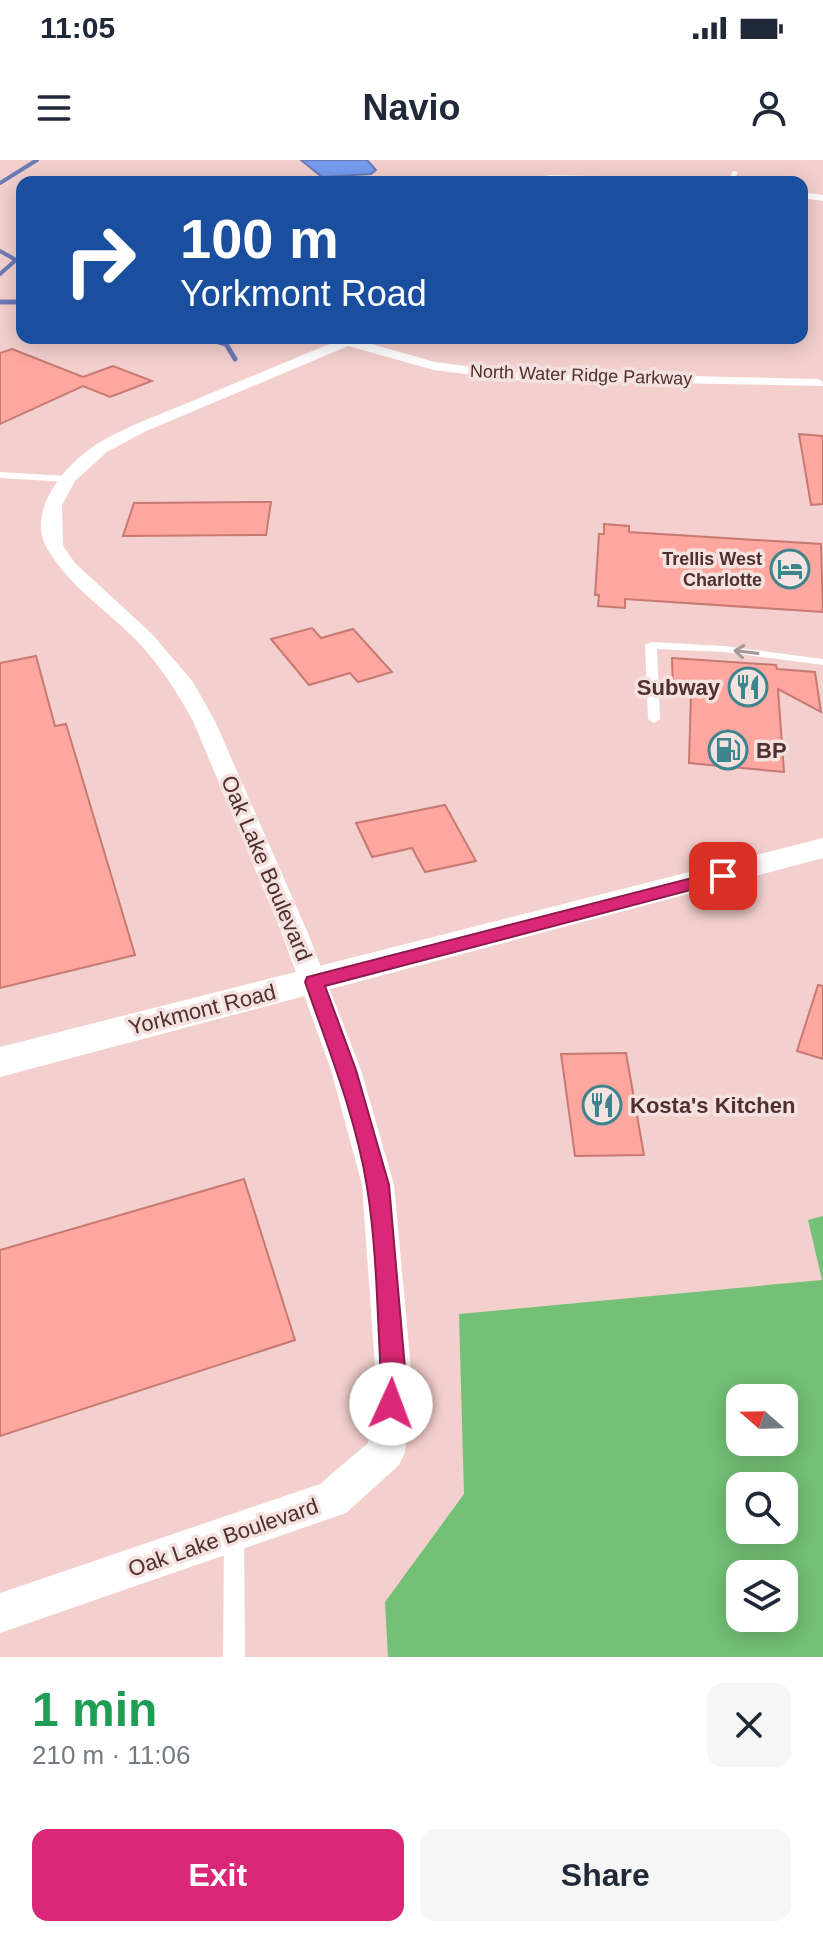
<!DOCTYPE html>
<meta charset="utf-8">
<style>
:root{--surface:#fff;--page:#f6f6f7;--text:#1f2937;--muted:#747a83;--accent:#db2777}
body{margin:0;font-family:Arial,sans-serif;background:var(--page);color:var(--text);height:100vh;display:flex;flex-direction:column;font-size:30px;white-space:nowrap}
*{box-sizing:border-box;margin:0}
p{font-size:26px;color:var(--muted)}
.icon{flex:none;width:44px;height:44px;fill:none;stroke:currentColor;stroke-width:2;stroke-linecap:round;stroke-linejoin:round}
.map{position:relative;height:1497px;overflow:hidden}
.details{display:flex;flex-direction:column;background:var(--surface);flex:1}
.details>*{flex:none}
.guide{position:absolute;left:16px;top:16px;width:792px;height:168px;border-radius:16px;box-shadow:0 4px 20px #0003;background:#1a4fa0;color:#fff;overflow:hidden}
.needle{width:52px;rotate:290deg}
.tools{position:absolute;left:726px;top:1224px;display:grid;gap:16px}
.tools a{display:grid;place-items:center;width:72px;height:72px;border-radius:16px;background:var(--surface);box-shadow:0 4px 20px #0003;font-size:40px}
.pin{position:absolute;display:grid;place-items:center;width:68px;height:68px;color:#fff;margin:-34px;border-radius:16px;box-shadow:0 4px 12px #0006}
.me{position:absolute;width:88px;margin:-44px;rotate:2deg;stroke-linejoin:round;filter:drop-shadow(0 0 6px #0008)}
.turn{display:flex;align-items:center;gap:28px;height:168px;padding:0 32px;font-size:36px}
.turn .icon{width:104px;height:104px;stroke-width:2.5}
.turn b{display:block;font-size:56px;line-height:68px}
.round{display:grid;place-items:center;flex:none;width:84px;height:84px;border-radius:16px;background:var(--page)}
.headline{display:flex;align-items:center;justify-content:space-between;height:136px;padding:0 32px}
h1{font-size:48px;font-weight:600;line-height:60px;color:#1e9e55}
.cta{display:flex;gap:16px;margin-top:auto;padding:16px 32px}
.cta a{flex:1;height:92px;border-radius:16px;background:var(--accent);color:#fff;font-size:32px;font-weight:600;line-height:92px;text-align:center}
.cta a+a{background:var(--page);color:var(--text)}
.status{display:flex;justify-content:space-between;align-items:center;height:56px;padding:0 40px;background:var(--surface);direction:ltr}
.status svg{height:22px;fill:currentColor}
header{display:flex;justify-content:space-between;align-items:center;height:104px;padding:0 32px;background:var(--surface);font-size:36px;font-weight:600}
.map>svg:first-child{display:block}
.forest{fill:#73c076;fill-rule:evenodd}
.water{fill:#779cf0;stroke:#6c7bb6;stroke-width:2}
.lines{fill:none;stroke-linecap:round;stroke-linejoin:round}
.stream-far1{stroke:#6c7bb6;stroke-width:4}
.stream{stroke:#6c7bb6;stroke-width:5}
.building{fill:#fea7a0;stroke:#c77972;stroke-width:2}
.service{fill:#fff;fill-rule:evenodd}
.minor{fill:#fff;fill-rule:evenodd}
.tertiary{fill:#fff;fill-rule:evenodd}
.oneway{stroke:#a89796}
.route{fill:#db2777;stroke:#8e194d;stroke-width:2}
.labels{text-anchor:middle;stroke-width:7;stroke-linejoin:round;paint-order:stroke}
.far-street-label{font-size:18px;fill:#512f2d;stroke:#f4e2e0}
.far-poi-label{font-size:18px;font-weight:bold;fill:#512f2d;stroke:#f4e2e0;text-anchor:end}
.poi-label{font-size:22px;font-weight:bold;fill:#512f2d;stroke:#f4e2e0;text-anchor:start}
.street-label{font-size:22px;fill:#512f2d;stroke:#f4e2e0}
</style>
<div class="status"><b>11:05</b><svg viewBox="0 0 49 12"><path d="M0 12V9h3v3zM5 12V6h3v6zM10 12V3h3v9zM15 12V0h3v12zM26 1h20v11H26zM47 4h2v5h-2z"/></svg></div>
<header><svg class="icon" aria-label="menu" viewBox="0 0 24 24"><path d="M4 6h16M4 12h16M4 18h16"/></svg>Navio<svg class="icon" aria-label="person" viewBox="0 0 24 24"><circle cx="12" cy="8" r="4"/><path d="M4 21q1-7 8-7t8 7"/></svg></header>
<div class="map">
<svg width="823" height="1497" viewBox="0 0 823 1497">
<rect width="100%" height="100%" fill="#f3d0cd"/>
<path class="forest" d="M823 1056V1497H388L385 1442 464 1334 459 1154 822 1120 808 1060ZM740 1238H784V1282H740ZM740 1326H784V1370H740ZM740 1414H784V1458H740Z"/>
<path class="water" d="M301 0H367L376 10 371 14 322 17Z"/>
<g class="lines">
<path class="stream-far1" d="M0 23 37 0
M0 91 16 100 0 114"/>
<path class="stream" d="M0 142H22
M206 178 226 184 235 199"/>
</g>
<path class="building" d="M12 189 83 217 113 206 152 221 110 237 83 226 0 264V193Z
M799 274 823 276V344L811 345Z
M271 342 266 375 123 376 134 343Z
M604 364 629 366V372L821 384 823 452 625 439V448L598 446 599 435H595L599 374H604Z
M312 468 321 478 353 469 392 512 358 522 350 513 309 525 271 479Z
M36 496 55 566 66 564 135 795 0 828V503Z
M672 498 776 505 777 509 815 512 821 552 778 529 784 612 689 603 691 533 673 532Z
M445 645 476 701 425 712 412 688 372 697 356 663Z
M818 825 823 826V899L797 891Z
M626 893 644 995 575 996 561 894Z
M244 1019 295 1180 0 1276V1090Z"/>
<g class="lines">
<path class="service" d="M733 11 738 12 734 22H728Z
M0 312 67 316 72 319 67 322 0 318Z
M651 482 724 486 823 499V505L724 492 657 489 660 559 654 563 648 559 645 485Z
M234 1363 241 1366 244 1373 245 1497H223L224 1373 227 1366Z"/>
<path class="minor" d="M550 15 739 19 744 22H505Z
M802 32 823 35V41L802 38Z
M344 178H363L361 181 435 202 512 212 817 219 822 221 823 226 512 220 434 210 348 186 144 272 107 292 75 321 62 345 63 386 75 403 152 474 193 522 215 561 307 771 361 910 394 1025 412 1220 405 1292 399 1305 346 1353 0 1473V1433L320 1324 368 1283 376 1220 362 1025 331 910 281 771 193 561C177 532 160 505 137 481 108 451 70 427 48 390 24 351 66 304 97 284 128 265 164 253 197 239 246 219 295 198 344 178Z"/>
<path class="tertiary" d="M823 678V698L0 917V887Z"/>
</g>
<defs><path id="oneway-shaft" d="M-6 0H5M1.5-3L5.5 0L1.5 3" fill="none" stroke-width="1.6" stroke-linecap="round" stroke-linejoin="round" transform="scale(2)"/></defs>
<use class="oneway" href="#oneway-shaft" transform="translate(746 492) rotate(-173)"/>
<path class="route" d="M723 710 731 716 729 720 325 826 356 910 389 1025 406 1220 400 1252 391 1256 382 1252C376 1237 381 1215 380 1198 377 1141 376 1083 367 1027 356 957 328 888 305 822L307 817Z"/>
<defs>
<g id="hotel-ring" transform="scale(2)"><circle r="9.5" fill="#f4e2e0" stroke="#3d848c" stroke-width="1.5"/><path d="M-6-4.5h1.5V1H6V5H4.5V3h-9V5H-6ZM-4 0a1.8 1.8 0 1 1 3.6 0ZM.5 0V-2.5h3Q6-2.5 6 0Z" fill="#3d848c"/></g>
<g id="restaurant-ring" transform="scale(2)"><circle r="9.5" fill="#f4e2e0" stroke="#3d848c" stroke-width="1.5"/><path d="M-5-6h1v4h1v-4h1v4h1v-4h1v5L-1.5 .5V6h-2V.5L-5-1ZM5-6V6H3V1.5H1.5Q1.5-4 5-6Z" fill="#3d848c"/></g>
<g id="fuel-ring" transform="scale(2)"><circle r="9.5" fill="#f4e2e0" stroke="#3d848c" stroke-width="1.5"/><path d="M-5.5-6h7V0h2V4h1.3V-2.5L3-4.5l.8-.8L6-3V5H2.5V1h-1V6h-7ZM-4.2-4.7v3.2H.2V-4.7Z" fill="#3d848c"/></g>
</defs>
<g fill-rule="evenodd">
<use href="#hotel-ring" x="790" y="409"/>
<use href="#restaurant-ring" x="748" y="527"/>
<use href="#fuel-ring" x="728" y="590"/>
<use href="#restaurant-ring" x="602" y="945"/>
</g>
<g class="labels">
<g class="far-street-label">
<text transform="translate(581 215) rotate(2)" y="6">North Water Ridge Parkway</text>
</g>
<g class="far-poi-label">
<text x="762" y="405">Trellis West<tspan x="762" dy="21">Charlotte</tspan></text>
</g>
<g class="poi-label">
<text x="720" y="535" text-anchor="end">Subway</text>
<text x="756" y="598">BP</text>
<text x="630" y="953">Kosta's Kitchen</text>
</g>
<g class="street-label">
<text transform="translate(267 708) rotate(67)" y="8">Oak Lake Boulevard</text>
<text transform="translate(202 849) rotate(-14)" y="8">Yorkmont Road</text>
<text transform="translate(223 1377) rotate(-19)" y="8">Oak Lake Boulevard</text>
</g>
</g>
</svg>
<div class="tools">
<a><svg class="needle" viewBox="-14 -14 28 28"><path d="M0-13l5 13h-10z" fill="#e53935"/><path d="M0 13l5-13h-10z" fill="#747a83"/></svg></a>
<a><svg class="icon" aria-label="search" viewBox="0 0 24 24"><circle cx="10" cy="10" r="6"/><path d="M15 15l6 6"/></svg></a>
<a><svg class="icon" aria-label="layers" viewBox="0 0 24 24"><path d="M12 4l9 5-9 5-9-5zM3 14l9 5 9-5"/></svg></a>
</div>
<div class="pin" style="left:723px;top:716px;background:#d93025"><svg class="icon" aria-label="arrive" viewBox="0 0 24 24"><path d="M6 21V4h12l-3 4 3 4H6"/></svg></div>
<svg class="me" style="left:391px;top:1244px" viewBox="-20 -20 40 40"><circle r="19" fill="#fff"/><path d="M0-13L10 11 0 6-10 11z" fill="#db2777"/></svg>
<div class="guide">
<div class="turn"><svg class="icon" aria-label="right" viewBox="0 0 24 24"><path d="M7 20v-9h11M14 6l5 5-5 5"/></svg><div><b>100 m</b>Yorkmont Road</div></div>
</div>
</div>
<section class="details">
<div class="headline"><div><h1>1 min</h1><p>210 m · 11:06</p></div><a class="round"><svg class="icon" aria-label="close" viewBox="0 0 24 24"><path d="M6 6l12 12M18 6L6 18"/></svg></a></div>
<div class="cta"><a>Exit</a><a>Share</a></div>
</section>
